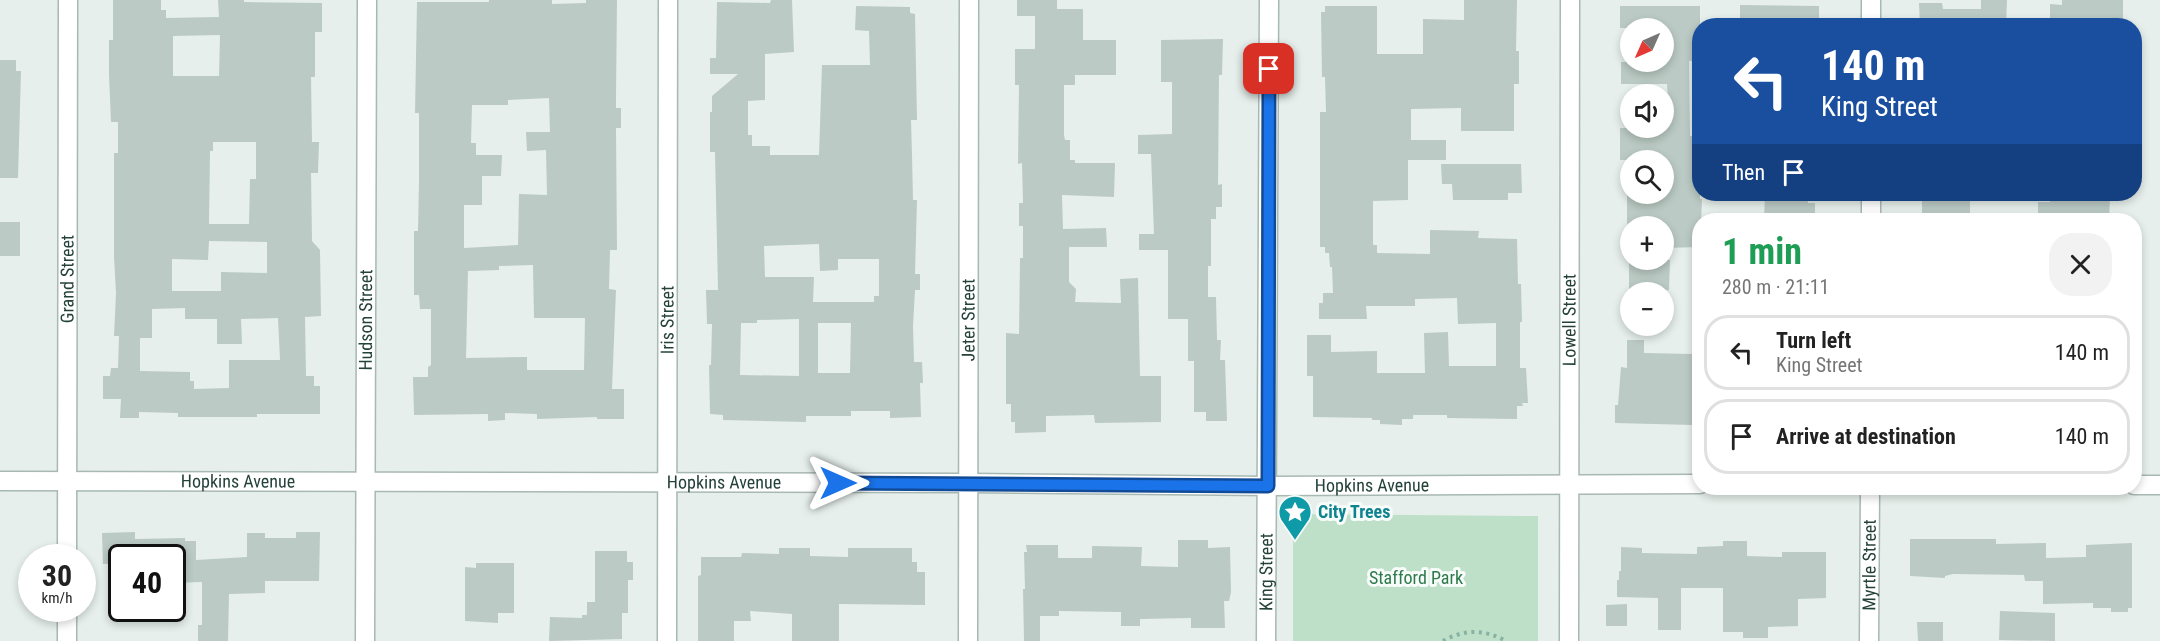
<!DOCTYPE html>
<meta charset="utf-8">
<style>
:root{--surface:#fff;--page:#f2f2f2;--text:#222;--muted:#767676;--line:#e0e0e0}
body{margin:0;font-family:"Roboto Condensed",sans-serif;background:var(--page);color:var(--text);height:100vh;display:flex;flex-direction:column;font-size:22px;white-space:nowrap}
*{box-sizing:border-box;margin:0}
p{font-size:20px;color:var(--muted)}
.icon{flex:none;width:33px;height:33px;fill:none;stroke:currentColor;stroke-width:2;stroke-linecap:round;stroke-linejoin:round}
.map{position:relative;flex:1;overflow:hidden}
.sheet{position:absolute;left:1692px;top:213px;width:450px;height:282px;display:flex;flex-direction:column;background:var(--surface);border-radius:24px;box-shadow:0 3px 9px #0003}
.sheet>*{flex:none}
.banner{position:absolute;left:1692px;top:18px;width:450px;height:183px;border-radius:24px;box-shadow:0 3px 9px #0003;background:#1a4fa0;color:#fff;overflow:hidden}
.needle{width:39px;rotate:225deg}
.fabs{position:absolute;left:1620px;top:18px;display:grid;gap:12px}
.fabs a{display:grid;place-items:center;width:54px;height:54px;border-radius:50%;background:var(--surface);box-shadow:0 3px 9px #0003;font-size:30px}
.speed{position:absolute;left:18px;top:544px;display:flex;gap:12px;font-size:30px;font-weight:700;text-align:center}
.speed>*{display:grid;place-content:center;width:78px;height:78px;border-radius:50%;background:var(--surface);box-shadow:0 3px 9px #0003;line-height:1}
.speed small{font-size:15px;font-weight:400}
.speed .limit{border:3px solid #111;border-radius:9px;background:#fff;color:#111}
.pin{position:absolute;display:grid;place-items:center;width:51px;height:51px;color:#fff;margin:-26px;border-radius:12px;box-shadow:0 3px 9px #0006}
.me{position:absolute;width:66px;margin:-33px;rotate:90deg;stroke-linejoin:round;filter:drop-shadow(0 0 4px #0008)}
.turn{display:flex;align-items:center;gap:21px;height:126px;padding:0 30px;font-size:27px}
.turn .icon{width:78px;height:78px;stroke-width:2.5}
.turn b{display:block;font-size:42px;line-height:51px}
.then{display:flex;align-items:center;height:57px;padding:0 30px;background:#0003;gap:12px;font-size:22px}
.round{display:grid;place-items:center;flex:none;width:63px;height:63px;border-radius:24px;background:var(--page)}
.headline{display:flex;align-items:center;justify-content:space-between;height:102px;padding:0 30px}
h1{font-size:36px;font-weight:700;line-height:45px;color:#1e9e55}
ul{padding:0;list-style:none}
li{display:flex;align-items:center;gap:18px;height:75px;margin:0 12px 9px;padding:0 18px;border:3px solid var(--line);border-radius:24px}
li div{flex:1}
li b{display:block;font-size:22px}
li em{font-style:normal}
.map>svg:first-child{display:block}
.green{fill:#bfe0c8}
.building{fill:#bbcac4;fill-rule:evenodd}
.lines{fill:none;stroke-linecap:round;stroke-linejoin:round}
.minor-casing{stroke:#a8b8b2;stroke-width:21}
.path{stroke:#86b3a5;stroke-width:4;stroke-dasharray:3 4.5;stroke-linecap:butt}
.minor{stroke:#fff;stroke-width:18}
.route-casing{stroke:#114b97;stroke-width:15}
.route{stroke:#1a73e8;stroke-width:10}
.labels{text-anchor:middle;stroke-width:6;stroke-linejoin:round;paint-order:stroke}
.street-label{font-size:18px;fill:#24423a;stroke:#f7fbf9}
.culture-label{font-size:18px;font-weight:bold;fill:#0d838f;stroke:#f7fbf9;text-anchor:start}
.park-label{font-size:18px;fill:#2d7a4b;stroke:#f7fbf9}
</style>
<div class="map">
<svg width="2160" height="641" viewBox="0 0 2160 641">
<rect width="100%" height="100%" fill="#e6efeb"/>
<path class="green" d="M1293 514 1538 516V641H1293Z"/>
<path class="building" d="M113 0H161V10H166V18L219 17 218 0H244V2L322 3V32H315V77H311L312 142H319L318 173H311L312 241 320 250 321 316 305 317 306 376H314V386H320V414H257V417H178V413L139 412V418H120L121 399H103V376H110L111 368H118L119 336H114L116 293 114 257V153H118V122H111L109 75V40H113ZM220 35 219 76H173V36ZM213 142H256V179H250L249 224H209L210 151H213ZM209 241 267 242V273L221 272V291H172V259L208 260ZM185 308V319H217V344H242L241 319 278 318 280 360H229V388L194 389V381H190V372L140 371V338H152V309Z
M489 0H552V4L586 3V0H617L616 96V108H621V128H616L617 250H610L609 289 616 290 612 389H624V419H597V417L537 419V414L505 413V420L488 421V414L414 415 413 377H428V367L431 365V309H420L419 295H414V231H418L419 181V113H415L417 2H489ZM549 98 550 132H526L527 151 546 150 547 195 519 194 518 245 464 248V205H482V176H501L502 155H476V143H471L472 105H508V100ZM533 265 534 318H585L584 370H527V357L466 358 468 271 499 270V266Z
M771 0H792L794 52 765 54V100L748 101V135H752V146H770V155H819L822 65H870L869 31 855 30 856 6 910 7V13L915 14 917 120H911L912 155 913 200H917L915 274H920V290H915L913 326 914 362H922L923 383H920L921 417 890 418V411H851V416H806V422L723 420V415L710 414 709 365H711L712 324H707L706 290H718L715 152H710V112H712V96L738 74H710V58H716L717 2 770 3ZM819 244 820 271 838 270V259H879V296H874V302H813L814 277H765L764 246ZM799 319V376L740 375 741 323H757V320ZM818 323H851L850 373H818Z
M1017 0H1057V9H1083V40H1116V75H1075V85H1064V135L1065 140H1070V160H1075V163H1115L1114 197 1062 195 1063 229 1106 228 1107 247H1069V282L1076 289 1075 302 1121 303 1120 279 1138 278 1140 376H1161V422L1095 423 1094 415 1046 416V432L1015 433V422H1011V404H1006V333L1019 334 1020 258H1023V226H1019V203H1023L1022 163 1018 164 1019 85H1015V49H1035V16H1017Z
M1464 0H1517L1516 51H1519V84H1514V131H1461V108L1411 109V140H1446V160H1408V200L1373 201V245H1377V253L1430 254V230L1479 231 1478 238 1517 239 1518 284H1521L1522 322H1520V368H1526L1528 403H1522L1523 406H1517V419L1447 418V415H1413V419H1402V425L1380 424V420H1372V418L1313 417V376H1307V335H1331V352L1377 351V373H1425L1424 333 1448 332 1449 366H1496V323L1458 324 1457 298 1415 299V306H1366L1367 319H1319V303H1323V293H1333L1332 267H1330L1329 253H1325V247H1320V112H1326L1325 77H1322L1321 12H1325V6H1377V54H1423V19L1464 20Z
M1981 0H2007L2006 26H1920L1919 3H1942L1943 9H1981Z
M2062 0H2123V22L2089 21V26H2058V23H2050V4L2062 5Z
M1740 5 1819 6V26H1740Z
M1620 6H1700V61H1689L1690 136H1700V199H1702L1700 247 1664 248V225H1627V194H1664V160H1620V128H1664V116L1669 117 1667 84H1621V62H1664V28H1620Z
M1223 39 1222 75H1219L1218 185 1222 184V207H1216V219H1211V266H1208V297H1216L1217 340H1221L1220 360H1225L1227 421H1206V412H1194V361H1188V319H1168V250H1139V234H1154L1151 154H1138V135L1172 134V82H1161V40Z
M0 60H16V71H21L18 178H0Z
M1441 164H1521L1522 193H1508V200H1453L1452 184H1442Z
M1765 194H1808V203H1815V220H1764Z
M1922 194H1959V197L1970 196V220H1922Z
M2054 194H2103V198H2110L2109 220 2055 218V220H2038V202H2050L2051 198H2054Z
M0 222H20V256H0Z
M1629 260H1670L1669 290 1664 291V292H1629Z
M1627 340H1644V353L1693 354V425L1615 423V405H1618L1621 367 1627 368Z
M135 532V539L185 538V541H196V560L247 557V533H265V538H296V532H320L319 581H265V593L229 594 228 641H198V625H202V582L172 583V558H122V563L103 564 102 533Z
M1910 539H1996V544L2046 543V558L2086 557V545L2132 543V608H2128V612H2111V608H2093V603L2043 604V581H2025L2024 575 1953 574 1945 576V578L1910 576Z
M1178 540H1208V548L1230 547 1231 592 1229 601H1224L1225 628H1191V618L1140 619V626H1121V612L1059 611V616H1040V641H1024L1023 589H1025L1024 552H1027L1026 545H1058V558H1092V546L1142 547 1141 566 1178 567Z
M1723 541H1747V556L1782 557V552H1826V598L1798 599V626L1768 627V638H1743V632H1723V588H1681V630H1658V598L1617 597V580H1619V571H1621V547L1642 548V553L1697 554V547L1723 546Z
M779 548H810V556L848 557V548H912V562H917V572H925V605L839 604V641H792V614L750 611 751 621H734V641H698V576L701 575V557H741L742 553 779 554Z
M595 551H627V562H633V580H628V613H622V639L549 641 550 617 582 618V615H587V602H595Z
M476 563H514V613H498V623L465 621V567L476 568Z
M1627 604V626H1606V605Z
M2000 611 2055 613V641L1999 640Z
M1917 622H1943V641H1918Z"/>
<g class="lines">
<g class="minor-casing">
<g id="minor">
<path d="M1871 26V0"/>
<path d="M1871 220V194"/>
<path id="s1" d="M0 481 969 483 1268 486 1700 484"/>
<path d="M2134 485H2160"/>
<path id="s2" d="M67 558 68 0"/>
<path d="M67 641V609"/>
<path id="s3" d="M365 641 367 0"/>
<path id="s4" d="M667 641 668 0"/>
<path id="s5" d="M968 641 969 0"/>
<path id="s6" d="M1266 641 1269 0"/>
<path id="s7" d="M1569 641 1570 0"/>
<path id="s8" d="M1869 641 1870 488"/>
</g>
</g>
<path class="path" d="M1443 641C1464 629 1484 629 1506 641"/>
<use href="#minor" class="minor"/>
</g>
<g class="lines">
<g class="route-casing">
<path id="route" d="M838 483 1268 486 1269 69"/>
</g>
<use href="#route" class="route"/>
</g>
<defs>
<g id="sight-pin" transform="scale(1.725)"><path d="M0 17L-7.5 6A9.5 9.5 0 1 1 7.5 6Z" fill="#0f9aa8" stroke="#f7fbf9"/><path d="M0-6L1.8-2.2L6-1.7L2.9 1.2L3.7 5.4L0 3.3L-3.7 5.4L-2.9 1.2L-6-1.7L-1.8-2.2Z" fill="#fff"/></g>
</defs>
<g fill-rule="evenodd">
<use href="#sight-pin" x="1295" y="512"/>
</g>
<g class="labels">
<g class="street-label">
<text dy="6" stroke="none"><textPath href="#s2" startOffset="279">Grand Street</textPath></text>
<text dy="6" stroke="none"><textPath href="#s3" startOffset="321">Hudson Street</textPath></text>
<text dy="6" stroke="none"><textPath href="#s4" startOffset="321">Iris Street</textPath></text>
<text dy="6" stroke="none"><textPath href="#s5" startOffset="321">Jeter Street</textPath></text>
<text dy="6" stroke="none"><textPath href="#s7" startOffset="321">Lowell Street</textPath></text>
<text dy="6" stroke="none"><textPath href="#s1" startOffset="238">Hopkins Avenue</textPath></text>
<text dy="6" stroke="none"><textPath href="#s1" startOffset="724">Hopkins Avenue</textPath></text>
<text dy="6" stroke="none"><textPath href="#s1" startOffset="1372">Hopkins Avenue</textPath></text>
<text dy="6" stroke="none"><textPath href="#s8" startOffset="76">Myrtle Street</textPath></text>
<text dy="6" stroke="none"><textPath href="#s6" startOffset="69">King Street</textPath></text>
</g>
<g class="culture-label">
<text x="1318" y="518">City Trees</text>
</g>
<g class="park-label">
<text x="1416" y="584">Stafford Park</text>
</g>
</g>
</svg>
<div class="fabs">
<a><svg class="needle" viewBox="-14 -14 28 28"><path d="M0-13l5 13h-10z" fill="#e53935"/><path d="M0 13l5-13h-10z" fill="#767676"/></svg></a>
<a><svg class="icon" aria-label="sound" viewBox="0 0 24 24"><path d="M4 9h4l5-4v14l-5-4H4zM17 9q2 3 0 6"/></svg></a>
<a><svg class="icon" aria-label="search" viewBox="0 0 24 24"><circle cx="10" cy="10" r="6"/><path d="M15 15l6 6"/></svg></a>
<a>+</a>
<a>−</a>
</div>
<div class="speed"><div>30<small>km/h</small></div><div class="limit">40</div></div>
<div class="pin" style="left:1269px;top:69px;background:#d93025"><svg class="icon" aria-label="arrive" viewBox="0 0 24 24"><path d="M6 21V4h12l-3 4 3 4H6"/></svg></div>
<svg class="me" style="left:838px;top:483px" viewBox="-20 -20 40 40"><path d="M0-17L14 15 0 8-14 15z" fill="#1a73e8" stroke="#fff" stroke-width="4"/></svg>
<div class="banner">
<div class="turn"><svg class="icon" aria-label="left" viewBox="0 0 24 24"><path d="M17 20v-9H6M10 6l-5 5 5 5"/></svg><div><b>140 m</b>King Street</div></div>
<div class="then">Then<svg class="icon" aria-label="arrive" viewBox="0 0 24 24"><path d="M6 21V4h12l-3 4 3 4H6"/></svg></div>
</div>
<section class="sheet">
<div class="headline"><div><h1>1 min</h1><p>280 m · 21:11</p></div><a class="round"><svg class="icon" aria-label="close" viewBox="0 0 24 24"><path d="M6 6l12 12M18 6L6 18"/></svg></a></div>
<ul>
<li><svg class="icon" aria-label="left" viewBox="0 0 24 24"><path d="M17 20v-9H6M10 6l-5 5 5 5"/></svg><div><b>Turn left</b><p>King Street</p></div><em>140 m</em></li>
<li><svg class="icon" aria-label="arrive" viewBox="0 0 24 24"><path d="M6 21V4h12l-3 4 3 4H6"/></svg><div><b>Arrive at destination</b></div><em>140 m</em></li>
</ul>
</section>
</div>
